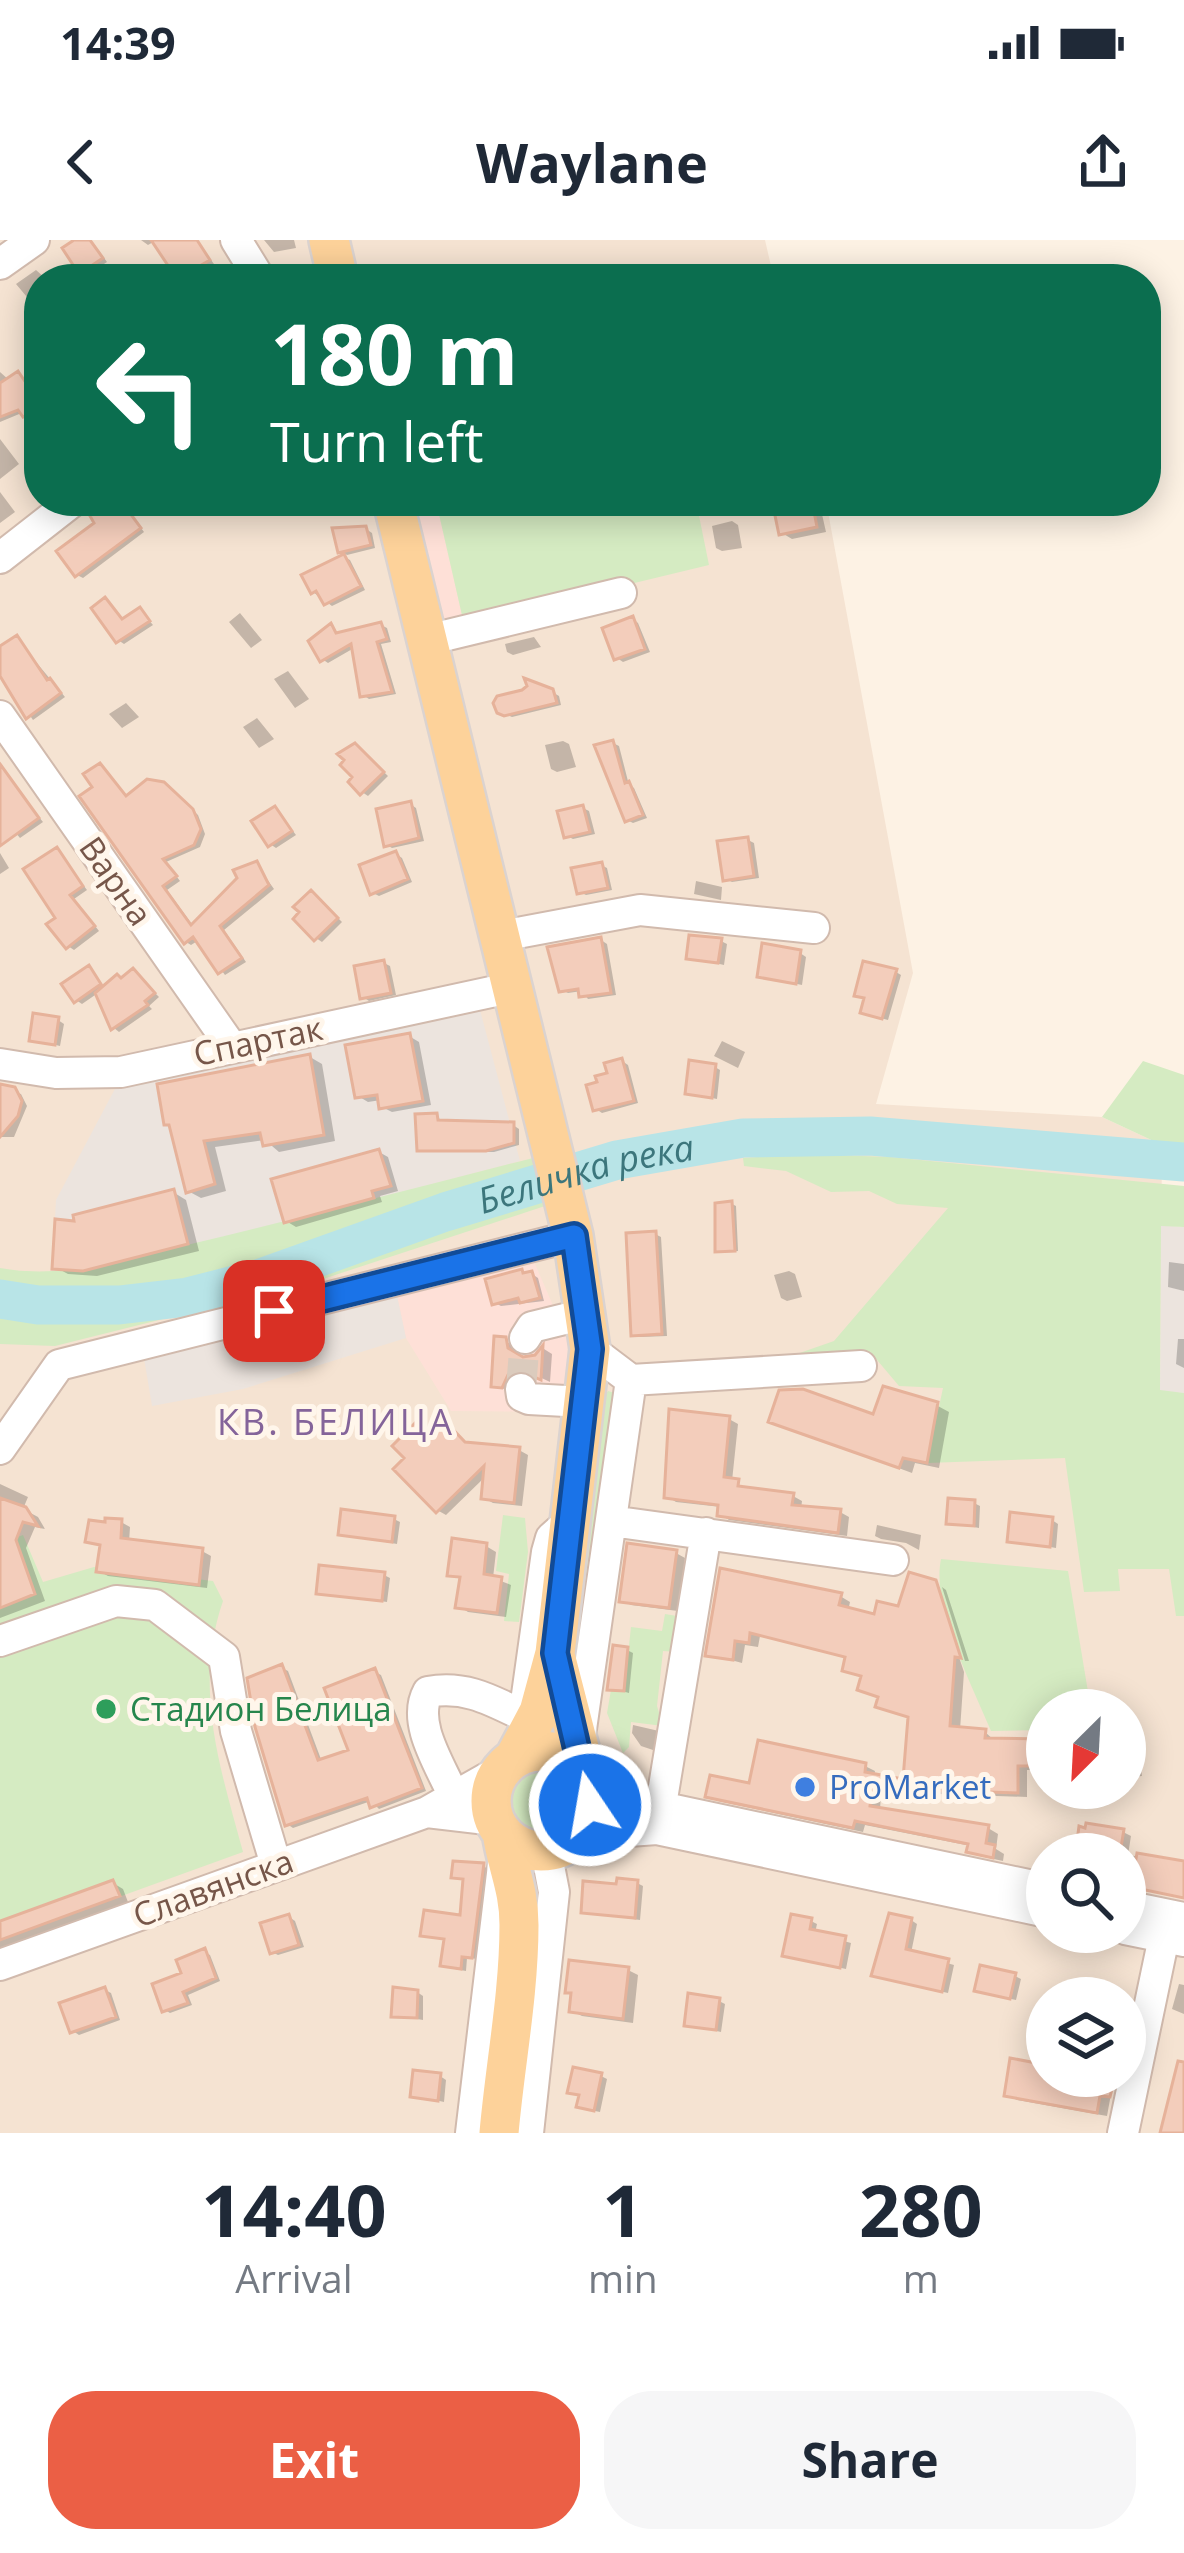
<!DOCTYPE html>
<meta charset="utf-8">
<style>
:root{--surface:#fff;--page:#f6f6f7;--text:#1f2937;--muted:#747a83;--accent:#eb5f45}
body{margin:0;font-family:"Open Sans",sans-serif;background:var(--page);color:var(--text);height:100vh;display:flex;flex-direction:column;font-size:45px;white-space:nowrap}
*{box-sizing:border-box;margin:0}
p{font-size:39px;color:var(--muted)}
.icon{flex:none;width:66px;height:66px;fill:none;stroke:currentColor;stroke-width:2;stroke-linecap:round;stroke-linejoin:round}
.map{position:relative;height:1893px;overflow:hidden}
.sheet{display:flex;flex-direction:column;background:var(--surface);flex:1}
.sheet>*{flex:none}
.guide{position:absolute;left:24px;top:24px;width:1137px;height:252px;border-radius:48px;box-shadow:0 6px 30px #0003;background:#0b6e4f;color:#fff;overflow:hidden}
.needle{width:78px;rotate:204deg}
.tools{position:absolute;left:1026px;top:1449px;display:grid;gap:24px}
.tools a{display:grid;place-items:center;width:120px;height:120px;border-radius:50%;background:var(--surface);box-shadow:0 6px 30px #0003;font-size:60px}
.pin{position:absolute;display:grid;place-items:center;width:102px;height:102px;color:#fff;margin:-51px;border-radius:24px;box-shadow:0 6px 18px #0006}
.me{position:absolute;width:132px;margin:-66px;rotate:348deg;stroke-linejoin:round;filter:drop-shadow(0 0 9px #0008)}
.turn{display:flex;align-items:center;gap:42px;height:252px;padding:0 48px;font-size:54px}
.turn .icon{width:156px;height:156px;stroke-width:2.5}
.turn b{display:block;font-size:84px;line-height:102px}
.eta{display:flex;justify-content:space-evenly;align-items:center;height:204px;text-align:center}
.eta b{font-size:72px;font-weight:700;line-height:84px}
.cta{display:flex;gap:24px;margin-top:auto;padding:24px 48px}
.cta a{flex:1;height:138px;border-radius:48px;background:var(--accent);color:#fff;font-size:48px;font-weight:700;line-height:138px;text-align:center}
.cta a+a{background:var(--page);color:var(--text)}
.status{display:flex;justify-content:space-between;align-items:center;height:84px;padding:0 60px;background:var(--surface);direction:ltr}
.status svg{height:33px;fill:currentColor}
header{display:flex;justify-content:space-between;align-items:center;height:156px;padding:0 48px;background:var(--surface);font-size:54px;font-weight:700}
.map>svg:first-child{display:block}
.residential{fill:#f5e3d2;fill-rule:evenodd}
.commercial{fill:#fee0d7}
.industrial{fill:#ece4de}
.green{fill:#d5ebc2}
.shadow{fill:#0003}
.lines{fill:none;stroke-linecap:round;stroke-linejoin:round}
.river{stroke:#b8e4e7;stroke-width:39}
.building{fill:#f3cdbb;stroke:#e6b29a;stroke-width:3}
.minor-tunnel{stroke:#dbcbbd;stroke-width:30;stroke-dasharray:30 15;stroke-linecap:butt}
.minor-casing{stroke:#d1baad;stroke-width:34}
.major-casing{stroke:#dbd3d0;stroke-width:44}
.minor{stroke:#fff;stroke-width:30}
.major{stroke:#fdd29a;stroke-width:39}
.route-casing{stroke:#114b97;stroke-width:30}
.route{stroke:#1a73e8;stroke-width:21}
.leisure-dot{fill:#2e9e5b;stroke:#fff6eb;stroke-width:4.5}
.shop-dot{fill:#3f7fe0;stroke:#fff6eb;stroke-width:4.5}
.labels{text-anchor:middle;stroke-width:10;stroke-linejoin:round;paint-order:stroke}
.street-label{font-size:33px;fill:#765649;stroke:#fff6eb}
.leisure-label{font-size:33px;fill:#27864d;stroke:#fff6eb;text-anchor:start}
.shop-label{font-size:33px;fill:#366cbe;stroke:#fff6eb;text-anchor:start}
.water-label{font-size:36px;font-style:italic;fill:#3c767c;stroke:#fff6eb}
.neighbourhood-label{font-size:36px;letter-spacing:3px;fill:#84649a;stroke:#fff6eb}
</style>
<div class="status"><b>14:39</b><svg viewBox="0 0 49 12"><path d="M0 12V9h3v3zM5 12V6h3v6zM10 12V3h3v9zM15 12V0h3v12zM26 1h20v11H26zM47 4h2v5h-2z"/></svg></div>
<header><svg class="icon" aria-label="back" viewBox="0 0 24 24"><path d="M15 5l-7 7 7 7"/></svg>Waylane<svg class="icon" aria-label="share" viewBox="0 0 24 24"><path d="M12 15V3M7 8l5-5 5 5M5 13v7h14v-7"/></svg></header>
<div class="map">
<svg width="1184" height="1893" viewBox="0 0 1184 1893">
<rect width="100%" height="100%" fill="#fdf2e4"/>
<path class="residential" d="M0 0H765L774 39H39V261H826L913 733 876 864 1102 877 1162 905 1160 1150 1184 1153V1893H0ZM1047 1470H1125V1548H1047ZM1047 1614H1125V1692H1047ZM1047 1758H1125V1836H1047Z"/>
<path class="commercial" d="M415 261H436L464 384 444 388Z
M532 1017 568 1100 566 1143 550 1172 451 1171 406 1098 396 1051Z"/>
<path class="industrial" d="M480 770 520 921 284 983 87 1030 52 1032 56 960 117 845Z
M1161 985 1184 987V1153L1160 1151Z
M396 1051 406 1098 243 1149 152 1166 143 1112Z"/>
<path class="green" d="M436 261H696L709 325 464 384Z
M1143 821 1184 835V906L1162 905 1102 877Z
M804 914 890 917 1184 946V987L1161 986 1160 1150 1184 1153V1376H1176L1169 1329H1118L1120 1351 1084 1352 1065 1218 927 1223 943 1148 899 1146 872 1114 793 1124 791 1116 834 1101 948 968 897 964 869 951 831 952 786 931 744 926 743 918Z
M533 918 545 966 323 1039 55 1106 0 1104V1028C66 1040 127 1018 191 1004 305 977 419 947 533 918Z
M608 1151 615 1153 584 1431 570 1434 604 1157Z
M503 1275 525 1278 528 1312 519 1382 504 1381 509 1334 496 1331Z
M23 1295 43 1342 94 1327 213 1341 223 1361C193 1448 220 1527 243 1612L0 1700V1304Z
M941 1319 1068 1331 1091 1470H1047V1490L991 1491C972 1445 931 1367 941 1319Z
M665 1374 683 1377 678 1412 663 1411 657 1466 663 1486 631 1482 629 1507 623 1513 607 1473 611 1450 624 1451 631 1387 662 1391Z
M504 1561a36 36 0 1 1 72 0a36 36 0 1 1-72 0Z"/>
<path class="shadow" d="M80 0H91L107 22 87 35 81 32Z
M141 0H196L214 24 191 39H181L155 1 148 5Z
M264 0H294L296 8 274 12Z
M36 30 46 39H39L37 69 16 44Z
M0 132 9 140 18 134 35 154 39 151V174L32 179 24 172 0 182Z
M0 199 19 224 0 239Z
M0 252 15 272 0 283Z
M116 261 123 263 144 292 83 338 77 335 98 283Z
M237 261H288L255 274Z
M304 261H338L339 264 311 270Z
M775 261H819L826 292 792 299 782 293Z
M732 281 738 285 742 308 722 311 716 308 712 286Z
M366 289 372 293 375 308 347 315 341 311Z
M344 317 350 320 365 350 332 366 313 352Z
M106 361 124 381 140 370 153 385 124 404 118 400Z
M240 373 262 400 251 408 229 382Z
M633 379 638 383 650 412 623 422 617 418Z
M381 385 387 388 391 402 381 404 396 454 369 459 363 455 354 408 328 423 322 419 331 387 339 396Z
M534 397 541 407 513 415 507 412 505 404Z
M17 399 65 457 33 480 0 432V410Z
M288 431 309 459 295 468 274 439Z
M552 452 559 456 561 465 512 477 499 471Z
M126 463 139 477 122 488 109 474Z
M257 478 274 499 259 508 243 487Z
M563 501 569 504 576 527 557 532 551 529 545 505Z
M613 503 619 506 629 545 634 548 647 578 633 583 627 580Z
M361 510 388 536 368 556 362 552Z
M8 539 43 582 20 598 0 574V545Z
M170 549 198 575 205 594 200 607 166 622 180 641 167 650 194 687 257 625 274 649 224 690 246 722 225 735 199 700 191 705 186 702 84 556 128 559Z
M410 564 416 568 424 601 392 608 387 605Z
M583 568 589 571 595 594 573 599 567 596Z
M276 569 296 595 276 608 270 604Z
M748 600 754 603 759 638 732 642 726 639Z
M57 611 87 650 74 659 99 691 74 710 68 706 59 678Z
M0 613 9 628 0 634Z
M396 614 402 618 412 642 379 656 373 653Z
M601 625 607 628 612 650 586 655 580 652Z
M696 641 722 647 721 660 694 654Z
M317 657 342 682 322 702 316 698Z
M601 700 607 704 616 755 588 759 582 751 568 753 562 750Z
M721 701 727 704 724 725 689 717Z
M800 713 806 717 802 745 760 736Z
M384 723 390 726 396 755 369 761 363 757Z
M89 729 105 748 133 731 159 757 149 766 152 769 119 792 114 788 98 753 82 764 76 760Z
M896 732 901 735 888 780 869 775 867 759 858 755Z
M58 780 64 784 60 806 32 799Z
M409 796 419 802 431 865 392 872 382 867 381 860 368 862 358 856Z
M722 801 745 812 738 828 714 816Z
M310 817 322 824 335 901 279 912 265 900 215 907 226 951 201 958 188 951 172 887Z
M622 821 628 825 638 863 602 873 596 869 611 835Z
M715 827 720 830 717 859 688 853Z
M0 848 21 854 27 866 14 897H0Z
M437 876 443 883 513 885 519 889V905L494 912H425L420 909Z
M379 912 388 917 398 951 380 956 382 962 296 987 286 981Z
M173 952 186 960 199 1011 97 1036 68 1034 55 1027 78 984Z
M732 964 736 966 738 1011 722 1012 718 1010Z
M655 994 661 997 667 1096 640 1097 634 1094Z
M1169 1022 1184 1024V1051L1168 1047Z
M789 1031 795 1034 802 1057 787 1061 781 1058 774 1035Z
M532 1034 538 1038 544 1061 501 1066 495 1063Z
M503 1099 513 1106 522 1121 537 1117 544 1109 552 1114 550 1142 531 1133 518 1139 512 1152 494 1145Z
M1178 1099H1184V1128L1176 1124Z
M936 1165 949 1172 939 1228 915 1223 912 1233 772 1181 875 1178Z
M729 1179 738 1184 732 1241 747 1250 793 1256 802 1261 801 1269 840 1272 849 1277 847 1296 729 1280 720 1274 721 1267 676 1262 667 1256Z
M419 1184 434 1196 446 1185 469 1205 519 1210 528 1215 522 1266 493 1263 484 1258 486 1236 446 1275 437 1270 408 1218Z
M0 1244 28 1257 23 1269 38 1277 45 1289 35 1287 26 1308 45 1361 0 1378Z
M974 1263 980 1266 979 1288 949 1282Z
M394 1279 400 1282 397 1304 341 1294Z
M1052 1280 1058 1284 1056 1308 1010 1300Z
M121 1282 130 1287 129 1302 202 1311 211 1316 207 1348 108 1336 99 1331 102 1307 88 1301Z
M877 1285 921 1295 919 1310 906 1303 881 1299 875 1296Z
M486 1306 496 1312 493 1338 511 1345 506 1377 468 1372 459 1366 460 1339 450 1334Z
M676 1313 685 1318 678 1371 631 1365 622 1360Z
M723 1331 840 1356 850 1362 848 1371 876 1378 899 1370 934 1343 964 1432 960 1490 985 1492 995 1501 1039 1502 1047 1507V1530H1027V1557L881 1552 880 1571 988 1588 998 1594 996 1609 1004 1614 1003 1621 980 1616 970 1610 971 1606 865 1585 863 1592 718 1561 709 1555 865 1526 875 1531 874 1537 906 1543 911 1478 878 1466 881 1458 861 1449 864 1438 845 1429 848 1418 760 1396 758 1407 745 1405 742 1423 709 1414Z
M384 1335 390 1338 387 1362 319 1352Z
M942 1347 946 1350 969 1421H965Z
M627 1410 633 1413 629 1453 611 1448Z
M282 1428 288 1431 322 1522 352 1512 375 1432 381 1435 426 1551 379 1569 371 1561 293 1588 287 1584Z
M633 1485 659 1491 656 1511 641 1506 632 1493Z
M1125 1502 1131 1520 1140 1523 1142 1536 1125 1538Z
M1123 1592 1131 1596 1128 1615 1184 1624V1659L1135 1646 1137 1631 1125 1629V1614H1087L1079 1608Z
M483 1626 488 1629 478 1719 467 1718 466 1731 449 1728 443 1725 447 1700 424 1694 463 1679 466 1640 454 1636Z
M113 1643 123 1649 128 1662 0 1708V1684Z
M637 1643 643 1646 640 1680 584 1672 619 1648Z
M289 1677 295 1681 304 1707 278 1715 272 1712Z
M911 1680 917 1684 911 1713 954 1725 948 1753 880 1738Z
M811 1681 817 1684 815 1693 851 1703 846 1729 791 1717Z
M204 1712 210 1715 220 1741 188 1755 192 1765 170 1773 165 1770 185 1734Z
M628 1730 638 1735 633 1783 582 1776 572 1771 574 1755 568 1751Z
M1015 1736 1021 1739 1016 1760 983 1753Z
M1179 1744 1184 1745V1774L1172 1769Z
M105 1750 111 1753 120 1780 79 1795 73 1791Z
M417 1752 423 1756V1780L394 1775Z
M719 1761 725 1764 721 1792 687 1784Z
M1125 1778 1132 1782 1128 1803 1125 1802Z
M1047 1828V1836H1093L1113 1843 1107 1876 1017 1860 1007 1855Z
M440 1836 446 1840 444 1862 413 1855Z
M601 1836 607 1839 600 1872 585 1869 582 1856 571 1851Z"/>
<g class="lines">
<path class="river" id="s1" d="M0 1059 38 1065H119L188 1057 258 1039 445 972 617 920 743 898 870 896 1184 922"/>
</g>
<path class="building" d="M74 0H90L103 18 79 34 62 8Z
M151 0H197L210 20 177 39Z
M18 131 32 152 39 147V168L23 177 18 170 0 177V143Z
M111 261H121L141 288 75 337 56 311 94 283 90 276Z
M772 261H812L817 287 779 295Z
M366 286 371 305 338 313 332 288Z
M344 314 361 346 324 365 316 351 311 354 301 335Z
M105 357 122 379 140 367 150 381 116 403 91 368Z
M633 376 645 409 614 420 602 388Z
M381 382 387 399 377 402 392 452 360 457 351 404 320 422 308 401 331 383 336 393Z
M17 395 47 440 50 438 61 453 26 479 0 436V406Z
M524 438 553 449 557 463 504 476 497 473 493 463 497 456 522 450 527 446Z
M613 500 625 543 629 541 643 575 625 582 594 505Z
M355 503 384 532 360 555 348 542 352 537 340 525 344 520 337 514Z
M100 523 126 556 147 539 164 542 193 569 201 589 194 605 163 619 177 636 163 646 191 685 237 638 233 630 257 621 269 645 220 686 242 718 218 734 193 697 184 704 79 556 92 547 83 534Z
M0 524 39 578 0 606Z
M411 561 419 598 384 607 376 569Z
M583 565 590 592 564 598 557 571Z
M275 566 292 591 268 607 251 581Z
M748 597 754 636 723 641 717 601Z
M57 607 83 646 70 655 95 686 66 709 46 684 55 678 23 629Z
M396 611 408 639 370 655 359 625Z
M602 622 608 648 577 654 571 628Z
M311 650 338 678 314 701 293 679 299 672 293 667Z
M689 695 722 698 718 723 686 719Z
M601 697 611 753 579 757 578 749 559 752 547 707Z
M762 703 801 710 796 744 757 737Z
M384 720 391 753 360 759 354 726Z
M863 721 897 729 882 779 860 773 864 758 854 756Z
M89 725 101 744 74 763 61 744Z
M133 728 155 753 145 761 148 765 111 790 95 753 117 734 121 738Z
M33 773 59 777 55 805 29 801Z
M410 793 423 861 379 869 377 855 355 858 345 805Z
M310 814 324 895 263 906 260 893 204 901 215 944 186 953 169 885H164L157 844Z
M622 818 634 861 593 871 586 845 597 842 595 836 607 833 604 823Z
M689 820 716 824 712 858 685 854Z
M0 844 15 847 22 861 18 876 0 897Z
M437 873 438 880 514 882V903L486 911H417L415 874Z
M379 909 391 946 372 951 374 958 284 983 271 939Z
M174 949 188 1004 83 1031 52 1029 55 979 74 981 73 975Z
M732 961 735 1011 715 1012V963Z
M656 991 662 1094 631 1096 626 993Z
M522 1029 523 1033 532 1031 540 1058 520 1063 518 1058 492 1065 485 1039Z
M494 1096 506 1097 508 1108 523 1117 535 1115 543 1105 541 1140 519 1130 508 1135 502 1148 491 1147Z
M883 1146 938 1162 927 1223 903 1218 899 1228 768 1182 779 1150 803 1149 873 1174Z
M669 1169 730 1176 724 1237 739 1239 738 1246 794 1253 792 1265 841 1269 838 1293 717 1276 718 1265 664 1258Z
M418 1180 432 1194 445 1181 465 1202 520 1207 514 1263 481 1259 484 1226 436 1273 393 1229 404 1218 392 1206Z
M0 1258 26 1267 38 1286 23 1282 16 1300 35 1354 0 1368Z
M948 1258 975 1260 974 1286 946 1284Z
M341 1269 395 1276 392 1302 338 1295Z
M1010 1272 1053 1277 1050 1307 1007 1302Z
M105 1278 122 1279 121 1298 203 1308 199 1345 96 1332 100 1305 85 1302 89 1280 105 1282Z
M452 1298 487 1303 484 1334 502 1337 497 1373 455 1368 460 1337 447 1336Z
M627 1303 677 1310 669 1368 619 1362Z
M319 1325 385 1332 382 1361 316 1354Z
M720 1328 842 1353 839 1365 874 1374 877 1361 898 1366 909 1332 936 1340 961 1418 955 1417 950 1486 986 1489 985 1498 1040 1499V1526H1018V1553L872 1548 870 1566 989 1585 986 1603 995 1605 993 1618 966 1612 968 1604 855 1581 853 1588 705 1557 710 1535 749 1543 758 1500 866 1523 865 1532 903 1539 908 1477 875 1467 878 1457 857 1450 861 1436 842 1431 845 1417 750 1393 749 1403 735 1401 733 1420 705 1416Z
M613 1405 628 1407 624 1451 607 1450Z
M282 1424 318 1520 348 1510 324 1448 375 1428 422 1548 370 1568 367 1558 285 1586 255 1487 247 1438Z
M1086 1583 1124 1589 1120 1614H1084L1085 1611 1076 1609 1079 1586 1085 1588Z
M1137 1613 1184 1621V1658L1131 1647Z
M453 1621 484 1623 472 1718 462 1717 461 1729 440 1726 444 1699 420 1696 424 1670 460 1675 463 1639 451 1638Z
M617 1638 638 1640 635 1678 581 1673 583 1641 616 1644Z
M113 1640 120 1656 0 1700V1681Z
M889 1673 912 1678 906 1709 949 1719 942 1752 871 1736Z
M289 1674 299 1705 270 1714 260 1683Z
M791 1674 812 1678 810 1689 846 1696 840 1728 782 1716Z
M205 1708 216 1738 183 1752 188 1763 162 1772 152 1744 181 1733 176 1720Z
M569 1720 629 1727 623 1779 569 1772 571 1753H565Z
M980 1725 1016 1733 1010 1759 974 1751Z
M105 1747 116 1777 70 1793 59 1763Z
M393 1747 418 1750 417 1778 391 1777Z
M688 1753 720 1758 716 1790 684 1786Z
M1010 1818 1047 1825V1836H1115L1110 1857 1100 1856 1097 1873 1004 1856Z
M1178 1821 1184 1822V1893H1160Z
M573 1827 602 1833 594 1871 576 1867 579 1855 567 1853Z
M413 1830 441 1833 438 1861 410 1857Z"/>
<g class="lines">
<path class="minor-tunnel" d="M521 1149 525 1098"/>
<g class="minor-casing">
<path id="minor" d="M236 0 260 39
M0 24 34 0
M0 318 73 261
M427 400 621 353
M0 476 231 806
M501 696 640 670 814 688
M0 824 56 833 121 832 514 747
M525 1098 532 1087 585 1074
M590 1109 631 1140 861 1126
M521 1149 522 1156 529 1159 584 1162
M0 1209 59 1125 573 996
M611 1281 893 1320
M0 1401 116 1361 155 1365 224 1417 236 1491 276 1625
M525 1469 547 1312 551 1298 570 1281
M580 1496 631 1140
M585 1538 657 1589
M454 1557C441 1526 411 1483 428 1452 465 1445 491 1460 524 1476
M660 1567 1047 1649
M427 1572 495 1580
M658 1583 706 1293
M568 1603 601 1593 657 1589 1047 1672
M1125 1666 1184 1678
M1125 1689 1184 1701
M0 1725 427 1572 503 1529
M471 1893 503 1625
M528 1893 554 1652 549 1626
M1123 1893 1164 1697"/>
</g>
<g class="major-casing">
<path id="major" d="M329 0 338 39
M393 261 573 996 590 1109 555 1413 539 1472 514 1519
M556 1419 579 1508V1530
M491 1561a50 50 0 1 1 100 0a50 50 0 1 1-100 0Z
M499 1893C505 1825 519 1754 519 1685 519 1648 507 1627 502 1592"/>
</g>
<use href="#minor" class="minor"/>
<use href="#major" class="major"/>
</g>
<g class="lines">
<g class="route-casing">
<path id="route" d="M274 1071 574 996 590 1109 555 1413 590 1565"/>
</g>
<use href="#route" class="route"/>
</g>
<circle class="leisure-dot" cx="106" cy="1469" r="12"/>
<circle class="shop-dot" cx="805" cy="1547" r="12"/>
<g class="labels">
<g class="street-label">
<text transform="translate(116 641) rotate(55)" y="12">Варна</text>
<text transform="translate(258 801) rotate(-12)" y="12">Спартак</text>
<text transform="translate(213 1648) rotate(-20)" y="12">Славянска</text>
</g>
<g class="leisure-label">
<text x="130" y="1481">Стадион Белица</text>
</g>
<g class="shop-label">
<text x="829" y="1559">ProMarket</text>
</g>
<g class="water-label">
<text dy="13" stroke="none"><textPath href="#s1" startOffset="606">Беличка река</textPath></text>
</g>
<g class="neighbourhood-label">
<text x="336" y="1195">КВ. БЕЛИЦА</text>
</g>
</g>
</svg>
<div class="tools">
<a><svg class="needle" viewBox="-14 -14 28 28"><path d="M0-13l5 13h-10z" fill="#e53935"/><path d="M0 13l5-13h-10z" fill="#747a83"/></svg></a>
<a><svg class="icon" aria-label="search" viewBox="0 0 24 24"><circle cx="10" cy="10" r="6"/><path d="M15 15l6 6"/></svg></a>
<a><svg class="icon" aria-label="layers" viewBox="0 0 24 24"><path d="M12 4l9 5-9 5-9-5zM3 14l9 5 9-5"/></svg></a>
</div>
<div class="pin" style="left:274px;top:1071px;background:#d93025"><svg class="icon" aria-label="arrive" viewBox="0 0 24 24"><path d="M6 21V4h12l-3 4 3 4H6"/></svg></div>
<svg class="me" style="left:590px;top:1565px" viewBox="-20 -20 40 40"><circle r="17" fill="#1a73e8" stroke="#fff" stroke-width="3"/><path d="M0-11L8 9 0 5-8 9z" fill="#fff"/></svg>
<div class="guide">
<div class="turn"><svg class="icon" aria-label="left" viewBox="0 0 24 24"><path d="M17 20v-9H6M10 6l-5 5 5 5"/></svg><div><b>180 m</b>Turn left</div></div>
</div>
</div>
<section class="sheet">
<div class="eta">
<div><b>14:40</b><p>Arrival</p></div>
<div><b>1</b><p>min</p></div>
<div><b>280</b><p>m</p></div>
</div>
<div class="cta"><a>Exit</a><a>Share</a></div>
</section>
